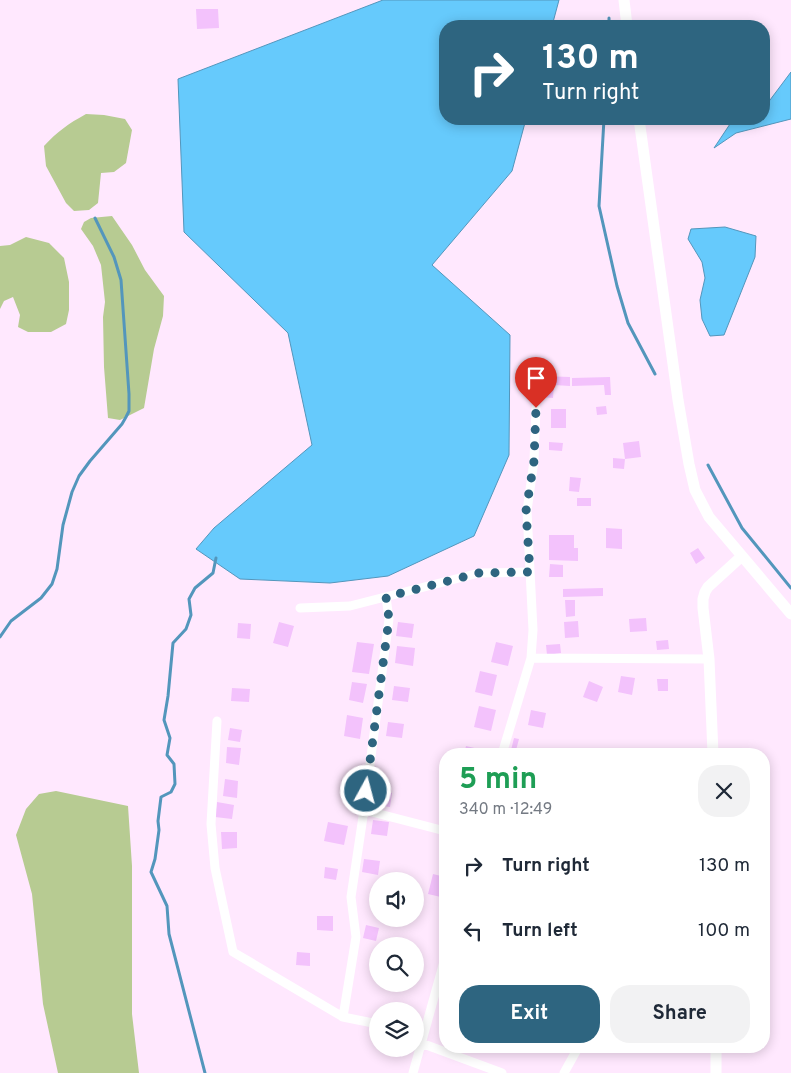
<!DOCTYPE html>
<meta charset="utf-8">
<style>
:root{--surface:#fff;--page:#f2f2f3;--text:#1f2937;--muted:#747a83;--accent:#2e6580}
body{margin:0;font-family:Overpass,sans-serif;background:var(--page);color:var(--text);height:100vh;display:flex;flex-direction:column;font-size:19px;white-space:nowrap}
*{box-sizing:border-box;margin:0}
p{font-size:16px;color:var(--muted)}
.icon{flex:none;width:28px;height:28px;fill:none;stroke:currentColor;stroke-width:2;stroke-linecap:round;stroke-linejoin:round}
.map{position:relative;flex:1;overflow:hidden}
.details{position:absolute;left:439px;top:748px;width:331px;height:305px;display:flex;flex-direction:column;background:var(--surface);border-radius:20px;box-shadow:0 2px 12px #0003}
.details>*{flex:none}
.hud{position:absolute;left:439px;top:20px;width:331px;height:105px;border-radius:20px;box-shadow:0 2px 12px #0003;background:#2e6580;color:#fff;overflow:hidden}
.controls{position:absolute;left:369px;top:872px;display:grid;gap:10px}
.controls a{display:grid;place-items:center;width:55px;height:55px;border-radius:50%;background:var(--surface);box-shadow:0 2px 12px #0003;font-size:25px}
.pin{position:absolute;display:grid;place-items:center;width:42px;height:42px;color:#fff;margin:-51px -21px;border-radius:50% 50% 50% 0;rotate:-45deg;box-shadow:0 0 5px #0007}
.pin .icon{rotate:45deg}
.me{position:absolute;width:55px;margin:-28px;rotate:7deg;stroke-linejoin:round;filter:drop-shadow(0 0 4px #0008)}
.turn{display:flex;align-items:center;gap:18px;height:105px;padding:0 20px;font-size:22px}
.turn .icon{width:65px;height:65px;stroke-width:2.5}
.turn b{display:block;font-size:35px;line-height:42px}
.round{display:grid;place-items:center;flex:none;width:52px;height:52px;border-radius:20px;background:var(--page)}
.head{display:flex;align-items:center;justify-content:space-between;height:85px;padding:0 20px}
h1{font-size:30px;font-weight:700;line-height:38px;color:#1e9e55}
.button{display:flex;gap:10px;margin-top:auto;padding:10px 20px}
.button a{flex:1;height:58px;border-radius:20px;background:var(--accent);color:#fff;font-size:20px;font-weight:700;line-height:58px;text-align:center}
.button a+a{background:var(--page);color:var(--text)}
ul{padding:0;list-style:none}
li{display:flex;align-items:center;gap:15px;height:65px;padding:0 20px}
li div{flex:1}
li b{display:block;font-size:19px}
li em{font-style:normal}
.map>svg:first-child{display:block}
.green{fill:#b7cb92}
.water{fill:#66cafc;stroke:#5396bc}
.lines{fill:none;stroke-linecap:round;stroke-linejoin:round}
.stream{stroke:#5396bc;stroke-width:3}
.building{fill:#f3c2fc}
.street{stroke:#fff;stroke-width:9}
.secondary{stroke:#fff;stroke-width:11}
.route{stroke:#2e6580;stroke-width:9;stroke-dasharray:0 16.2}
</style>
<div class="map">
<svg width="791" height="1073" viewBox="0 0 791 1073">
<rect width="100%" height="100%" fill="#ffe8fe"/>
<path class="green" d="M86 114 104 115 125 119 132 130 126 163 114 172 101 173 98 203 89 210 74 211 66 203 46 166 44 146C58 131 68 124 86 114Z
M112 216 132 245 145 270 164 296 163 316 154 349 144 408 120 420 108 418 104 367 103 317 105 302 101 265 93 246 81 229 84 222 91 218Z
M26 237 49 243 64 258 69 282V310L66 324 51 332H28L18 327 20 315 13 297 4 301 0 309V246L10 245Z
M56 791 128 806 132 866V1014L139 1073H58L43 1004 32 894 16 835 26 809 39 794Z"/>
<path class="water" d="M383 0H559L552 26H445V119H526L512 171 432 265 510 335 509 455 474 536 388 576 330 583 240 579 196 549 214 528 312 445 288 333 184 232 178 79Z
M791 72V119L736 133 714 148 732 121 737 119H764V108Z
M725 227 756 236 755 257 724 335 710 336 702 319 700 300 705 278 702 262 688 239 691 229Z"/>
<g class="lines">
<path class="stream" d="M609 26V18
M604 119 599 206 617 286 628 323 655 374
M708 465 742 528 791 588
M0 637 11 621 41 598 52 584 57 569 63 525 72 492 79 476 90 461 122 424 126 417 129 411V394L121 280 114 257 95 218
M205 1073 169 934 167 906 151 872 155 859 159 830 158 821 161 797 171 792 175 784 174 764 167 755 170 738 164 720 168 696 173 643 186 629 191 615 189 599 195 588 213 573 216 558"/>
</g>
<path class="building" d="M196 9H218L219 28 197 29Z
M541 376 570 377V386L554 385 553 398 540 397Z
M610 377 611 395H605L604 385 572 386V378Z
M606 406 607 414 597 415 596 407Z
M551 409H566V428H551Z
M639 441 641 457 625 459 623 443Z
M549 442 563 443 562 451 549 450Z
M613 458 625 459 624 469 613 468Z
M570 477 581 478 579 492 569 491Z
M577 498H591V506H577Z
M606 528 622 529V549L606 548Z
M549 535H574V548H578V561L549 560Z
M698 548 705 558 696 564 690 553Z
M550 564 563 565V577H549Z
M603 588V596L563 597V589Z
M565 600H575V616L566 617Z
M646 618 647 631 630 632 629 619Z
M578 621 579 637 565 638 564 622Z
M279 622 294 626 288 647 273 643Z
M398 622 414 624 412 638 396 636Z
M238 623 251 624 250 639 237 638Z
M668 640 669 649 657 650 656 641Z
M357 642 374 644 369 674 352 672Z
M496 642 513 646 508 666 491 662Z
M560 644 561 653 547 655 546 645Z
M397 646 415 648 413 666 395 663Z
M480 671 497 675 492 696 475 692Z
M621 676 635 678 632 695 618 692Z
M657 679H668V691H658Z
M589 681 603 687 597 702 583 697Z
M352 682 367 684 363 703 349 700Z
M394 686 410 688 408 702 392 700Z
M232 688 250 689 249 702 231 701Z
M479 706 496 710 491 731 474 727Z
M531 710 546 713 543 728 528 725Z
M347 715 363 718 360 739 344 736Z
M388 722 404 724 402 738 386 736Z
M230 728 242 730 240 742 228 740Z
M514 738 519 739 515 754H510Z
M466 746 483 750 482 754H464Z
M227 747 241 748 239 765 226 763Z
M225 779 238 781 237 798 223 796Z
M376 791 392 793 390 807 374 805Z
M217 802 234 805 232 819 215 817Z
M373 820 389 822 387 836 371 834Z
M328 822 348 826 344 845 324 841Z
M221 832H237V848L222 849Z
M444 842 445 843V855L441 854Z
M364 859 380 861 378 875 362 872Z
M325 867 338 869 336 880 324 878Z
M433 874 445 877V898L428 894Z
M317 916H333V931L317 930Z
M366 925 379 928 376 941 363 938Z
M297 952 310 953V966L296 965Z
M390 1049H403L401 1057 389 1054Z"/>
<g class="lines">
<path class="street" d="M536 408 534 461 527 511 533 630 531 658 709 659
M300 608 350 606 479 573 530 572
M217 721 211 824 215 868 233 952 343 1017
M502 754 531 658
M364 810 445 831
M378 1024 343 1017 356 937 351 897 364 810 389 619 386 597
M421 1043 502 1073
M413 1073 445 958
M564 1073 579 1046"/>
<path class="secondary" d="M624 0 627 26
M639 119 678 400 689 464 695 490 709 517 791 614
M713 754 709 659 703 608V599L705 592 708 587 742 556
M716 1046V1073"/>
</g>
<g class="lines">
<path class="route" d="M366 791 389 619 386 597 479 573 530 572 526 511 534 461 536 408"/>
</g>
</svg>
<div class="controls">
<a><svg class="icon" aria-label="sound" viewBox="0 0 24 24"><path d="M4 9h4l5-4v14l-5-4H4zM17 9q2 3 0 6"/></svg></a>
<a><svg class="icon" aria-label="search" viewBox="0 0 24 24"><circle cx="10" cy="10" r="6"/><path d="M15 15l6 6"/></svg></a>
<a><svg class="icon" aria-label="layers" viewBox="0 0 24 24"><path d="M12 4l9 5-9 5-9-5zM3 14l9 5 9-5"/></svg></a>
</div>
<div class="pin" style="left:536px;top:408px;background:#d93025"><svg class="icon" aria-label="arrive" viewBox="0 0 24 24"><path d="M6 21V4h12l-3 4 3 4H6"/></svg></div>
<svg class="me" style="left:366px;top:791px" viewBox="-20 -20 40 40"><circle r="17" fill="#2e6580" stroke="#fff" stroke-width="3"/><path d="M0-11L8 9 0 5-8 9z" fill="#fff"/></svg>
<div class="hud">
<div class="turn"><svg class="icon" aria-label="right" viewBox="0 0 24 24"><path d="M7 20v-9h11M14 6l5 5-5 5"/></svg><div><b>130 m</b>Turn right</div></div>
</div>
<section class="details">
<div class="head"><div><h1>5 min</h1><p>340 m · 12:49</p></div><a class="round"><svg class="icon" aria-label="close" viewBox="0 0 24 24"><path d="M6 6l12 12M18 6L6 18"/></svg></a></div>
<ul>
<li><svg class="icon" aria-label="right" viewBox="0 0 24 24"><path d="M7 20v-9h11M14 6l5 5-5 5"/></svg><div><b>Turn right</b></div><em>130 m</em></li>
<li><svg class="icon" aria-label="left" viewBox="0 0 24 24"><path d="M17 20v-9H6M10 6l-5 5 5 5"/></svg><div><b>Turn left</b></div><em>100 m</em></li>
</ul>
<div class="button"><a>Exit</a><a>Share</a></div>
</section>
</div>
